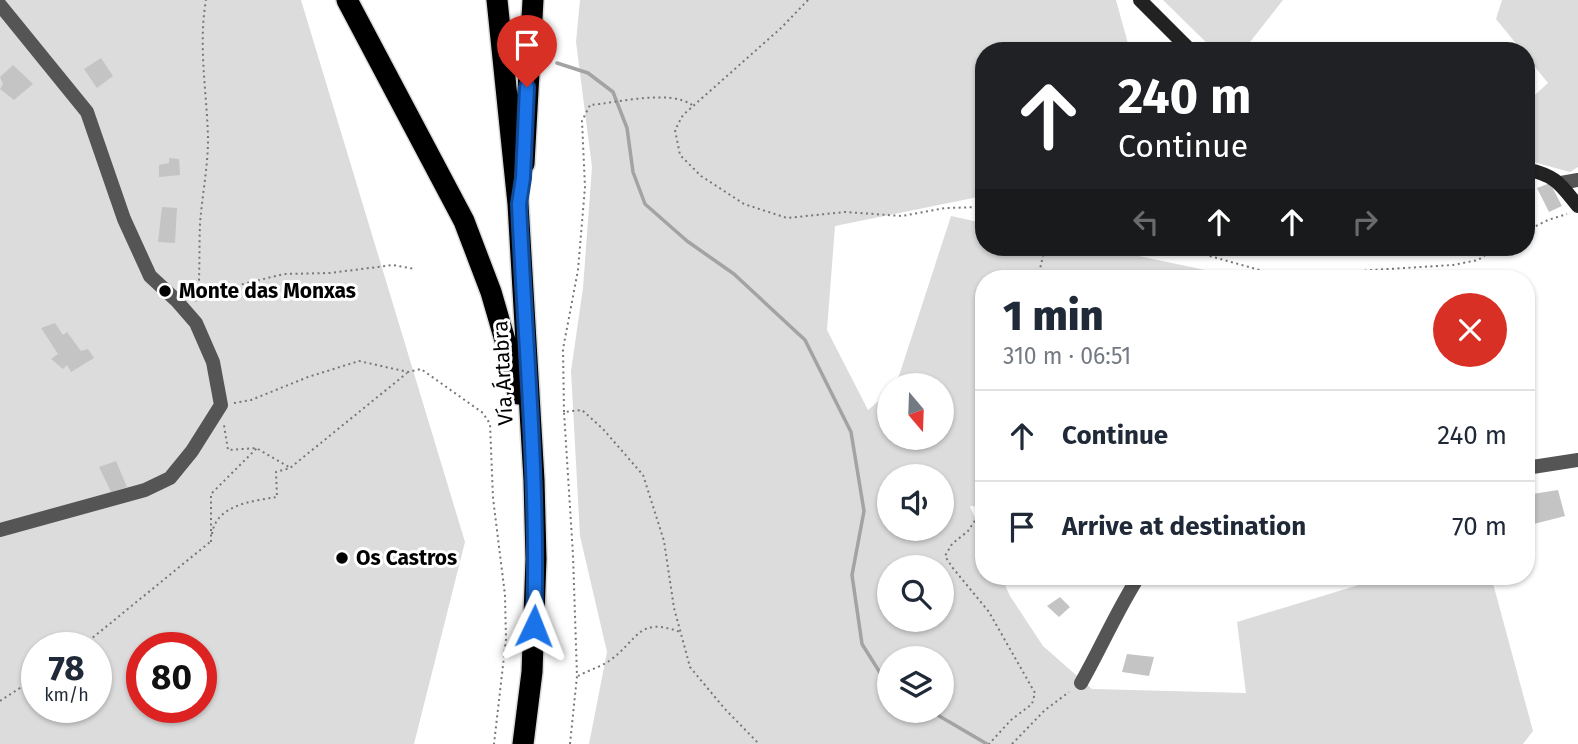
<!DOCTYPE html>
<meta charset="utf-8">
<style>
:root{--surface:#fff;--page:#f2f2f3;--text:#1f2937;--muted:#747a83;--line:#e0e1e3}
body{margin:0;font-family:"Fira Sans",sans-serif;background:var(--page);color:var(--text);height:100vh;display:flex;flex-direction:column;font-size:26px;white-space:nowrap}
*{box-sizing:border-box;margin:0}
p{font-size:23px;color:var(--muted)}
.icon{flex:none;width:38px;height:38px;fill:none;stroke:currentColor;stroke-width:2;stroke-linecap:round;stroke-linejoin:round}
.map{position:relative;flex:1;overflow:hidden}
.details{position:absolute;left:975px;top:270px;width:560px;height:315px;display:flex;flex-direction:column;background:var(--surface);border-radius:28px;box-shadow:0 2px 5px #0004}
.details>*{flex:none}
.guide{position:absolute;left:975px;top:42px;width:560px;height:214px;border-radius:28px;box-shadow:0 2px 5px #0004;background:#202124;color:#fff;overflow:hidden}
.needle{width:46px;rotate:161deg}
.tools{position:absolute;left:877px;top:373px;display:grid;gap:14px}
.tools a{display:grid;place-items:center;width:77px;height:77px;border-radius:50%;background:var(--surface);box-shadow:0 2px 5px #0004;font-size:35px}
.speed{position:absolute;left:21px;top:632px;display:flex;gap:14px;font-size:35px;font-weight:700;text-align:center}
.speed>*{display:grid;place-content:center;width:91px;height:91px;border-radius:50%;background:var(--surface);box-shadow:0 2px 5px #0004;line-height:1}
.speed small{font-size:18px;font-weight:400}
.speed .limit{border:10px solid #d22;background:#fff;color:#111}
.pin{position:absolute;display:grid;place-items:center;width:60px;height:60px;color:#fff;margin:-72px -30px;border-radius:50% 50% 50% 0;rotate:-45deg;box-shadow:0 0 7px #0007}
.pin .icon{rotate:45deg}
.me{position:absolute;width:77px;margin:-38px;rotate:2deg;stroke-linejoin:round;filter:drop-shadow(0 0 5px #0008)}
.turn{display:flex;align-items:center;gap:24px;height:147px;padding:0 28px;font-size:32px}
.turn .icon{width:91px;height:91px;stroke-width:2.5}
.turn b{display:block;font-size:49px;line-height:60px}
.lanes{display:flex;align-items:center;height:66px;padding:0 28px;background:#0003;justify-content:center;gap:35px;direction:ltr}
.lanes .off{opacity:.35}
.round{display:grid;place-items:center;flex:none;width:74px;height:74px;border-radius:37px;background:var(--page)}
.overview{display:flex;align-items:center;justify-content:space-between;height:119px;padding:0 28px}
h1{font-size:42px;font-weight:800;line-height:52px}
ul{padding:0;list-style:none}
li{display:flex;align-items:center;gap:21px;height:91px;padding:0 28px;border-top:2px solid var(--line)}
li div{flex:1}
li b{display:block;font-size:26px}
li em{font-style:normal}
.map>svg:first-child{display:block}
.green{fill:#dcdcdc;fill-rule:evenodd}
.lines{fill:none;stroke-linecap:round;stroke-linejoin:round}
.stream{stroke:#a3a3a3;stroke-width:3.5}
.building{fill:#c4c4c4}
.highway-casing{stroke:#dbdbdb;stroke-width:24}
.path{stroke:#777;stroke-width:2;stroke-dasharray:2 3.5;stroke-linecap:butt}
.street{stroke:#555;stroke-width:14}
.secondary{stroke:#222;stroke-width:14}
.highway{stroke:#000;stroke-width:21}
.route-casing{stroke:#114b97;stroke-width:18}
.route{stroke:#1a73e8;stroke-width:12}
.poi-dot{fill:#000;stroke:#fff;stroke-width:2.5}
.labels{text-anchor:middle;stroke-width:6;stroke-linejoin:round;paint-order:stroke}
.poi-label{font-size:21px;font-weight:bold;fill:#000;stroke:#fff;text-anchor:start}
.street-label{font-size:21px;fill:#000;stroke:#fff}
</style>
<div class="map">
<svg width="1578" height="744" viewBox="0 0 1578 744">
<rect width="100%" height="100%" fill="#fff"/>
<path class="green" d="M0 0H301L465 542 414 744H0ZM37 648H96V707H37ZM142 648H201V707H142Z
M580 0H1116L1130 51H984L983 196 835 226 827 330 868 410 889 392V438H942V385H896L951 216 983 223 984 247H1096L1243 278H984L983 507 970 506 983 537 984 576H1001L1010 596 1043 646 1092 689 1246 693 1237 622 1388 576H1491L1533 731 1523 744H589L607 652 580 536 571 371 583 288 592 167 576 42ZM889 476H942V528H889ZM889 567H942V620H889ZM889 658H942V710H889Z
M1163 0H1283L1243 51H1215Z
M1502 0H1578V167L1570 172 1526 160V103L1548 83 1526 56V51H1522L1496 19Z"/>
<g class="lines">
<path class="stream" d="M557 63 588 73 613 92 627 128 633 172 645 204 687 241 734 274 805 340 851 432 864 511 852 575 862 644 889 687
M929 710 987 744"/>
</g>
<path class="building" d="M101 58 113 76 97 88 84 69Z
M13 65 33 84 14 100 0 89 3 84 0 77Z
M169 158 179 159 180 175 159 177V165L169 163Z
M1550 183 1562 206 1549 212 1537 188Z
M162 207 177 208 175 243 158 242Z
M55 323 63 335 67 332 81 351 88 349 94 358 71 372 67 365 63 369 51 359 58 354 41 328Z
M116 461 127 487 111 492 99 467Z
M1558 490 1565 516 1526 526V495Z
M1060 597 1070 607 1059 617 1047 606Z
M1127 654 1154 657 1149 676 1122 672Z"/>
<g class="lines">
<g class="highway-casing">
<path id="highway" d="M347 0 464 221 491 292 509 354 518 394
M497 0 518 204 534 480 536 559 532 672 523 744
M524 164 533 0"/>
</g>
<path class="path" d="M808 0 781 28 683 115 675 130 680 155 701 176 744 204 787 218 845 212 902 216 945 208 984 207
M1526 231 1548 220 1567 214
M1178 247 1288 278
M1038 278 1045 247
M1327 278 1342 273 1372 270 1453 265 1478 260 1497 247
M200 298 231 287 284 274 330 273 393 265 415 269
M195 301 198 299C200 274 199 249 200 224 202 196 208 167 208 139 207 92 198 46 206 0
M234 403 251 400 308 377 359 361 408 372 421 369 483 413 490 424 493 498 505 595 506 639 494 744
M564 412 563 349 578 270 585 187 582 121 590 105C616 103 670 89 692 105
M258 449 289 467
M984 507 968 531 952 544 945 556 952 567 989 612 1035 693 1032 704 1011 720 989 744
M212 534C216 505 252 501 277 497L276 472 290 468 407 373
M211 542V494L257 448 228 450 224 425
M80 648 210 542
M578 676C587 671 600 667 609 661 639 640 637 616 680 632
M0 701 37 677
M570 744 577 676 573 555 564 412 582 410 603 429 643 475 664 541 674 608 690 667 724 708 759 744
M1012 744 1045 710 1069 692"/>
<path class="street" d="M0 5 87 112 124 219 150 276 176 300 196 323 213 362 221 405 192 451 170 478 145 490 0 530
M1561 183 1578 180
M1526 468 1578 460
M1081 683C1101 648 1117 610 1139 576"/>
<path class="secondary" d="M1140 0 1191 51
M1526 169C1557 176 1560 184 1578 206"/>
<use href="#highway" class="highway"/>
</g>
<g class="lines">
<g class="route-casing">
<path id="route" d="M527 87 523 178 519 204C525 345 539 486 534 626"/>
</g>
<use href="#route" class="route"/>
</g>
<g class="poi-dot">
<circle cx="165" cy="291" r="7"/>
<circle cx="342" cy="558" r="7"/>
</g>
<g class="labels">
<g class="poi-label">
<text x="179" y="298">Monte das Monxas</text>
<text x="356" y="565">Os Castros</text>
</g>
<g class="street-label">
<text transform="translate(503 373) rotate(-93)" y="7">Vía Ártabra</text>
</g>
</g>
</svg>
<div class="tools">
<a><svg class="needle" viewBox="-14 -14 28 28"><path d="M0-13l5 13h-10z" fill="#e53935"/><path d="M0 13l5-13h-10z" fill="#747a83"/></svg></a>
<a><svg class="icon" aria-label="sound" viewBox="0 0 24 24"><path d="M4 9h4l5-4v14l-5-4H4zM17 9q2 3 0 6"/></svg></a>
<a><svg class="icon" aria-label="search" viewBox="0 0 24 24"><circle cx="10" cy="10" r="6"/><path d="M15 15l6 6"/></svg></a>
<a><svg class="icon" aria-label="layers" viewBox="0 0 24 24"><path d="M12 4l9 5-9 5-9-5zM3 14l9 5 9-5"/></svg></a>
</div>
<div class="speed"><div>78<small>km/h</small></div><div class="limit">80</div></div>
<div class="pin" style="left:527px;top:87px;background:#d93025"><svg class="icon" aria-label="arrive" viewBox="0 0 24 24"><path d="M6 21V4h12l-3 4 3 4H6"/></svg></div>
<svg class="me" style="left:534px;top:626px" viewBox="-20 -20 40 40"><path d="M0-17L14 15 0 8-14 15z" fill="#1a73e8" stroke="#fff" stroke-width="4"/></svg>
<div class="guide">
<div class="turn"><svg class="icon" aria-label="ahead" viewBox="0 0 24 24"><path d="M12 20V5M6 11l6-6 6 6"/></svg><div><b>240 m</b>Continue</div></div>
<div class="lanes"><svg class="icon off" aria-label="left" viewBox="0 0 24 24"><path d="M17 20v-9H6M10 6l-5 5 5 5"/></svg><svg class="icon" aria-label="ahead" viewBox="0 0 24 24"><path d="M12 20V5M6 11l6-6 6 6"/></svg><svg class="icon" aria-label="ahead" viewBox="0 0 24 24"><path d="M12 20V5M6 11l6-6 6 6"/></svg><svg class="icon off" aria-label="right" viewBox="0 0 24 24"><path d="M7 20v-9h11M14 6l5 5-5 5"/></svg></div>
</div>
<section class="details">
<div class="overview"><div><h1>1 min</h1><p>310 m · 06:51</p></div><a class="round" style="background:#d93025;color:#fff"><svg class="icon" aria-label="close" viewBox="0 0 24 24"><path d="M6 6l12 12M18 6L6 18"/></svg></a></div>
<ul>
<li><svg class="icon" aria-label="ahead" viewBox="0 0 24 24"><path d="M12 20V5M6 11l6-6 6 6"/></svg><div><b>Continue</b></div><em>240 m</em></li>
<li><svg class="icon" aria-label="arrive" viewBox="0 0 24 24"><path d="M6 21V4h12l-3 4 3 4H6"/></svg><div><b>Arrive at destination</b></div><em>70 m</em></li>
</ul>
</section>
</div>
